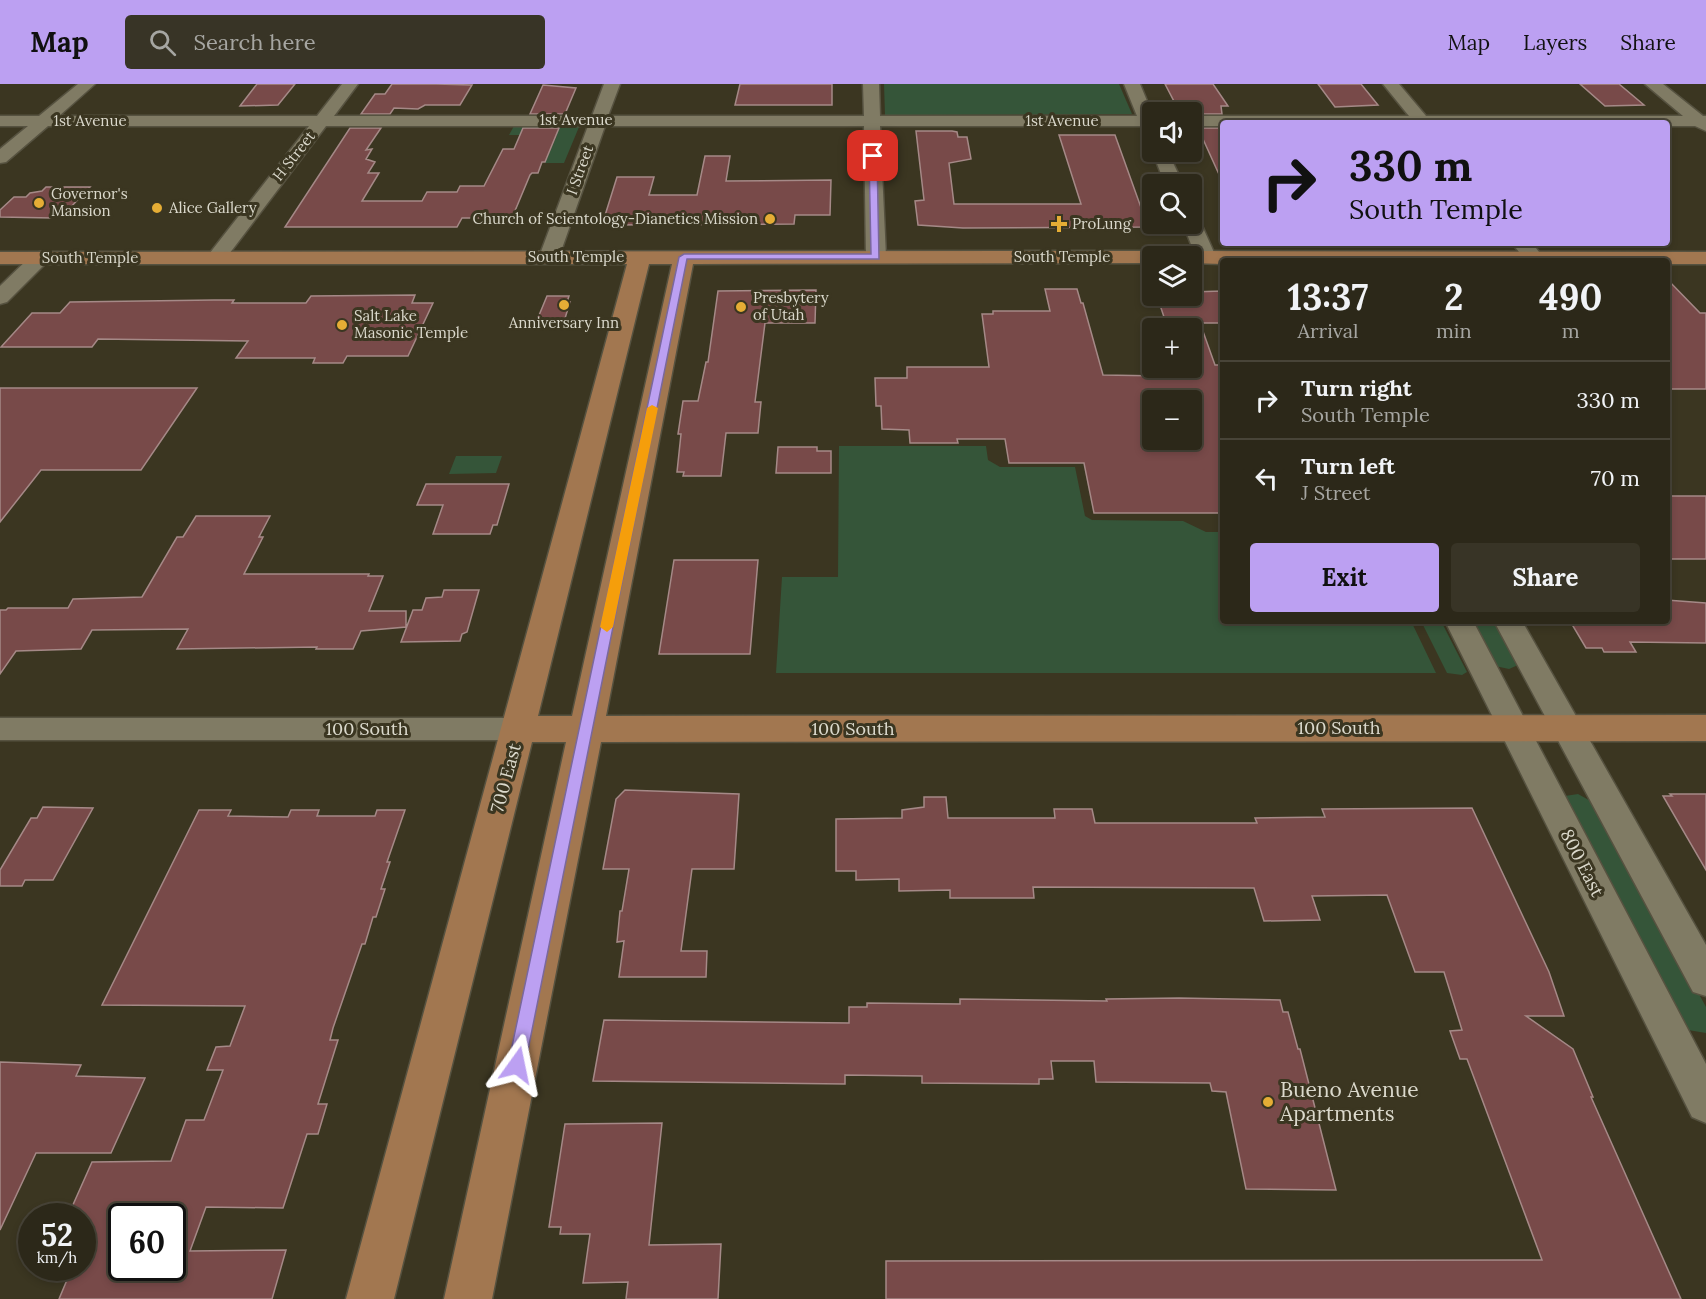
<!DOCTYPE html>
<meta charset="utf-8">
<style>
:root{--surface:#2c2819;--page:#383426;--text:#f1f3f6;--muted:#a6a6a2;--line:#484438;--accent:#bca0f2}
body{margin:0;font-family:Lora,serif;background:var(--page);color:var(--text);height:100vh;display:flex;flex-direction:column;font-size:22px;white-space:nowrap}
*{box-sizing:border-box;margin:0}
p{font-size:20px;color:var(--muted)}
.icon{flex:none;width:33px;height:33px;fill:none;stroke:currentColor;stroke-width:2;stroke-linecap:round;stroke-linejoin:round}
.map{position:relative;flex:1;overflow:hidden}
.panel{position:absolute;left:1220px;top:174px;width:450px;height:366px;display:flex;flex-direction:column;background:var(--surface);border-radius:6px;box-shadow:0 3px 9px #0003,0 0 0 2px var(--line)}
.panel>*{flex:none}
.top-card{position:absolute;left:1220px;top:36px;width:450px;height:126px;border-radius:6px;box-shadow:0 3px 9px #0003,0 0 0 2px var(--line);background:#bca0f2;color:#111;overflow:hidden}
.buttons{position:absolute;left:1142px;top:18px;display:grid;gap:12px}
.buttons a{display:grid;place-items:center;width:60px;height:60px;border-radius:6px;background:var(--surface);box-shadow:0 3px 9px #0003,0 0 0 2px var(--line);font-size:30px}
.speed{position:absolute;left:18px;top:1119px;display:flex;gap:12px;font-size:30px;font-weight:700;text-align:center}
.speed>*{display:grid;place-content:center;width:78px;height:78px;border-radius:50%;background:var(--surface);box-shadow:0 3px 9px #0003,0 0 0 2px var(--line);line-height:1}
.speed small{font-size:15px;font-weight:400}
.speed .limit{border:3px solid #111;border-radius:9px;background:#fff;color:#111}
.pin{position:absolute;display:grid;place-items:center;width:51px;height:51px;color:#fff;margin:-26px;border-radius:12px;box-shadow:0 3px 9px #0006}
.me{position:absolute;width:66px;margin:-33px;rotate:12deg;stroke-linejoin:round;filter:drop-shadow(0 0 4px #0008)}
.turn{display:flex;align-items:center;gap:21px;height:126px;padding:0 30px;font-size:27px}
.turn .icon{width:78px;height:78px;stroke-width:2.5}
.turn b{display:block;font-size:42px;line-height:51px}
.eta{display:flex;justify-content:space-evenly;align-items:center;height:102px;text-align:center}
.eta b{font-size:36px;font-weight:800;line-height:42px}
.cta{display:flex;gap:12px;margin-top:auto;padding:12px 30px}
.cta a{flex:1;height:69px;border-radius:6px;background:var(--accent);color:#111;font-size:24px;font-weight:800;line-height:69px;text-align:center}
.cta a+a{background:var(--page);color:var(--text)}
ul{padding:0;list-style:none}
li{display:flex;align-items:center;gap:18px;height:78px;padding:0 30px;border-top:2px solid var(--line)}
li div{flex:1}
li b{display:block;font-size:22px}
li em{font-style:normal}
header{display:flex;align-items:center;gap:36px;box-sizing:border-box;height:84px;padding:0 30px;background:var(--accent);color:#111}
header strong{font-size:28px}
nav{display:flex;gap:33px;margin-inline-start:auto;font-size:21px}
.search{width:420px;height:54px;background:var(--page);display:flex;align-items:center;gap:15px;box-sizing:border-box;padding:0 21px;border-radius:6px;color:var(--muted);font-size:22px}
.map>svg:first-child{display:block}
.green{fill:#355539}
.building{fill:#784a49;stroke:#a58987;stroke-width:1.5;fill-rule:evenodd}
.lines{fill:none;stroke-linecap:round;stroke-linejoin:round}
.minor-casing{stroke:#565240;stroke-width:3}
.major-casing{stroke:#565240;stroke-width:3}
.minor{fill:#807b64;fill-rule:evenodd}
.major{fill:#a27750;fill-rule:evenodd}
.route{fill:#bca0f2;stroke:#7a689d;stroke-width:1.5}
.slow{fill:#f59e0b}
.poi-dot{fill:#e5ad35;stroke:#3b3621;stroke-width:2}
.labels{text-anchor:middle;stroke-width:6;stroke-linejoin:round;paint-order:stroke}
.far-street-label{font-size:15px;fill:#dbd9cc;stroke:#3b3621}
.far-poi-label{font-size:15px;fill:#dbd9cc;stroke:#3b3621;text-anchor:start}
.street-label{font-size:18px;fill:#dbd9cc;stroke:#3b3621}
.near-poi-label{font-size:21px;fill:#dbd9cc;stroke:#3b3621;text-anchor:start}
</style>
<header>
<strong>Map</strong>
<div class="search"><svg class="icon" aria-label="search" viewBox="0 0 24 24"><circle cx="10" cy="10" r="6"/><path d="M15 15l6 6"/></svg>Search here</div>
<nav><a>Map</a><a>Layers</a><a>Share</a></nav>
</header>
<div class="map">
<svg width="1706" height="1215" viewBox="0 0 1706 1215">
<rect width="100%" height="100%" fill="#3b3621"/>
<path class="green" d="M884 0H1119L1132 30 885 31Z
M514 42 579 43 564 79H545L557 51H509Z
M839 362H986L988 376 1000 383H1075L1085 432 1092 436 1183 437 1206 448H1222V537H1411L1436 589H776L782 493H838Z
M456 372H502L496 389 449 390Z
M1421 537H1441L1467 588 1462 591 1447 589Z
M1470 537H1497L1518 581 1509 585 1495 582Z
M1578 710 1596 720 1706 923V949L1688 946 1565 712Z"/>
<path class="building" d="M257 0H295L278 21 240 22Z
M392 0H436L472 1 460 21H425L418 25 394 24 390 30H361L375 10H385Z
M740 0H832V21H735Z
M1165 0H1213L1228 22H1221L1222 30H1191L1188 23H1177Z
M1318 0H1361L1378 21 1335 23Z
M1580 0H1619L1644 21 1605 22Z
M543 1 576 4 565 30H530Z
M350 44H381L366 66 372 65 366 75 375 78 368 89H379L362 117H422L427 108H457L460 102H484L503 65H514L523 44H559L545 78H542L538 89H532L530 91 512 134H462L457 143H285Z
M1198 44H1222V97Z
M916 47H952L957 48 958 53H967L971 75 949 79 954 120H1081L1059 51H1115L1148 143 963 144 918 141 915 117 924 116Z
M705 72H730L726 97 831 96 830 131H795L794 140 602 141 617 93H654L649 111H697Z
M46 103H90L68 126 53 134 0 133V126L14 113H26L30 109 42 107Z
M1666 194 1700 229H1706V305H1666Z
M1045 205H1077L1081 219H1083L1103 291 1162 292 1160 286H1184L1183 284H1191V239H1166L1157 212H1191V208L1222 207V239H1200L1215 281H1222V429H1094L1084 379H1009L1005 355H957L958 359H910L909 346 882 345 881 322H876L875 294H907V283H989L982 230H993V227H1050ZM1152 316H1191V356H1152Z
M816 206 815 239H765L755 318H761L758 349H726L721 392H683L684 388H677L681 350H678L683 317H698L706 278H708L718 207Z
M415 211 412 219H433L408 272H347L343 279H313L315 274H236L248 257 98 255 92 263H1L32 229H60L70 218 214 216H234L232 219H306L311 212Z
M547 212H569L567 218H570L563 241H535Z
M0 304H197L141 386H41L0 438Z
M778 363H817V367H831V389H776Z
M426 400H509L497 441H493L490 450H433L443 421H417Z
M1666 412H1706V475H1666Z
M196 432H270L259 453H263L244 490H369L368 492H383L369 527H406V543L361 547 353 565H316L317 563 177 565 188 545 92 546 81 565 16 567 0 590V526H6L8 524H68L73 515 142 513 177 453H183Z
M674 476H758L750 570H659Z
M444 506H479L467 548 462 550 460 557 401 558 413 526H422L426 514 442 513Z
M1666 516 1706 519V559L1630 558 1636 568H1604L1602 564H1586L1570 537H1666Z
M625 706 739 710 734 785H692L681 867H707L706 893H619L624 857 617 858 620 827H622L629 785H603L616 715Z
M1670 710H1706V786L1663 712H1672Z
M924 713H946L948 734H1055L1054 725H1092L1095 739H1257L1255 734 1325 733 1322 725 1472 724 1549 888 1564 932H1526L1573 965 1593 1013H1591L1681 1215H886V1177L1542 1176 1467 975H1460L1450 947 1462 946 1444 888H1415L1387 811 1312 812 1320 836 1264 837 1254 804 1033 803 1034 814H950V806L899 807V795L856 796V787H836V735L902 734V726L924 723Z
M43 723 93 724 53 796H25L22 802H0V786L31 734H37Z
M199 726H231L228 732 288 733 291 726H319L317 732H375L377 726H405L387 778H390L381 805H385L376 833H373L365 860H362L333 944 330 956H338L318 1020H327L318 1050H307L283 1124 206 1123 190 1167 286 1166 272 1215H59L72 1184H82V1132H68L92 1078 171 1077 186 1036H204L223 986H207L216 963 230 962 245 922 102 921ZM122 1132H172V1184H122Z
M1179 914 1280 916 1283 928H1288L1298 965H1300L1336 1106 1246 1105 1226 1008 1212 1007 1210 999 1096 998 1094 977H1051L1053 995H1039V1000L922 999V992L845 991V1000L593 997 604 936 849 939V923H867V919L960 920V915L1107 917 1106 915Z
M0 978 81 981 76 992 145 994 111 1069H36L0 1146Z
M662 1039 649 1161 721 1160 718 1215H626L628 1198 583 1199 590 1150H560L561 1143H549L565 1040Z"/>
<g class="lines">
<g class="minor-casing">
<path id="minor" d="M78 0H95L59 32H317L342 0H358L334 32H592L604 0H620L608 32H864L863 0H879L880 32H1137L1124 0H1140L1152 29V53L1146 52 1141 42H880L886 173 883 177H869L866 173 864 42H605L559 173 556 177H542L539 173 588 42H326L223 178H209L206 174 309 42H48L6 78 0 79V65L28 42H0V32H39Z
M1383 0H1399L1426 32H1683L1645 0H1663L1703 32H1706V47L1695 42H1666V39H1222V42H1191V32H1409Z
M1152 67 1168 68 1183 100H1165Z
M1191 131 1198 133 1200 137 1216 173 1213 177H1199L1196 173 1183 140H1191Z
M1512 159H1532L1543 173 1540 177H1526Z
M40 168 47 170 50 174 47 178 7 218 0 220V202L33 170Z
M1445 537H1473L1706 980V1039L1692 1033Z
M1494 537H1522L1706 861V912L1693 908Z
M0 634H519L530 637 534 645 530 653 519 656H0Z"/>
</g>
<g class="major-casing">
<path id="major" d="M1152 167 1160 168 1162 172H1152V179L693 180 606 632 1706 631V657L601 658 492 1215H444L566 658H532L394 1215H346L627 180H0V168ZM649 180H672L572 632H538Z
M1191 167 1706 168V180H1666V177H1222V180L1191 179V172H1181L1183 168Z"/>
</g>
<use href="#minor" class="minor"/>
<use href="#major" class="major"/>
</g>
<path class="route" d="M873 69 877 72 879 175H687L525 981 523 987 517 989 510 987 508 981 679 173 684 170H871L869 72Z"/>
<path class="slow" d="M652 321 658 324 613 543 607 548 600 543 647 324Z"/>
<g class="poi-dot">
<circle cx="39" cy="119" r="6"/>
<circle cx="157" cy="124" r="6"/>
<circle cx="770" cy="135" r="6"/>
<path d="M1056 131h6v6h6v6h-6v6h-6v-6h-6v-6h6z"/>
<circle cx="564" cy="221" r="6"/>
<circle cx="741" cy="223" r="6"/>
<circle cx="342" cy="241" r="6"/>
<circle cx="1268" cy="1018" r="6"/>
</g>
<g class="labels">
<g class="far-street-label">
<text x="576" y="41">1st Avenue</text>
<text x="90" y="42">1st Avenue</text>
<text x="1062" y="42">1st Avenue</text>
<text transform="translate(294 72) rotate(-52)" y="5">H Street</text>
<text transform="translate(580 86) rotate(-70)" y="5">I Street</text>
<text x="576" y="178">South Temple</text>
<text x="1062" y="178">South Temple</text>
<text x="90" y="179">South Temple</text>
</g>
<g class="far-poi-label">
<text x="51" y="115">Governor's<tspan x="51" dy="17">Mansion</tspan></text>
<text x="169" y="129">Alice Gallery</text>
<text x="758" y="140" text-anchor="end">Church of Scientology-Dianetics Mission</text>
<text x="1072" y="145">ProLung</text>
<text x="753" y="219">Presbytery<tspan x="753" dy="17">of Utah</tspan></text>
<text x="354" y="237">Salt Lake<tspan x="354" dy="17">Masonic Temple</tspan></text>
<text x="564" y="244" text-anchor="middle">Anniversary Inn</text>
</g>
<g class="street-label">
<text x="1339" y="650">100 South</text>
<text x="367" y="651">100 South</text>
<text x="853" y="651">100 South</text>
<text transform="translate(506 694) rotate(-75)" y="6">700 East</text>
<text transform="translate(1582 779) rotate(63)" y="6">800 East</text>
</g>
<g class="near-poi-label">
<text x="1280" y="1013">Bueno Avenue<tspan x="1280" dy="24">Apartments</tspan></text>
</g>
</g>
</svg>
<div class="buttons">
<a><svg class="icon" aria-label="sound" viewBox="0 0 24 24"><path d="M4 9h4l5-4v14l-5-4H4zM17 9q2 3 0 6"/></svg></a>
<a><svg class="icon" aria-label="search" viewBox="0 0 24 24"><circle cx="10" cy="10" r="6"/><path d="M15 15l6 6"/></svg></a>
<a><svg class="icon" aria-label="layers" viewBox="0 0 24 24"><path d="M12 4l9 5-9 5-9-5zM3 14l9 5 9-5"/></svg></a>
<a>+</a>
<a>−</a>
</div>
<div class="speed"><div>52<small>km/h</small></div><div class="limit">60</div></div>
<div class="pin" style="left:873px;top:72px;background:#d93025"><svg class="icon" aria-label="arrive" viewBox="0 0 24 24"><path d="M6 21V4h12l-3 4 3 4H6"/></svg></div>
<svg class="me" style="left:517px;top:981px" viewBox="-20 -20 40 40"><path d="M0-17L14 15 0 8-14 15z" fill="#bca0f2" stroke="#fff" stroke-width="4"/></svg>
<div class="top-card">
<div class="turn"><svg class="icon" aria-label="right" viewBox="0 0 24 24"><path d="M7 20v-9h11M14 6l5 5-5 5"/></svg><div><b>330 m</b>South Temple</div></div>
</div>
<section class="panel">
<div class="eta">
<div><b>13:37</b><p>Arrival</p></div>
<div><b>2</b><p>min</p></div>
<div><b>490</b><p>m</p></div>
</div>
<ul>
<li><svg class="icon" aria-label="right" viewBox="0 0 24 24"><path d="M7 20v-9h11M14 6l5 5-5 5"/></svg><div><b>Turn right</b><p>South Temple</p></div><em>330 m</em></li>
<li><svg class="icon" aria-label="left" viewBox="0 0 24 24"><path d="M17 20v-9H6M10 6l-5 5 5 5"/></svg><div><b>Turn left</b><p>J Street</p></div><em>70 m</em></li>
</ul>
<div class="cta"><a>Exit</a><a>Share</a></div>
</section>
</div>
